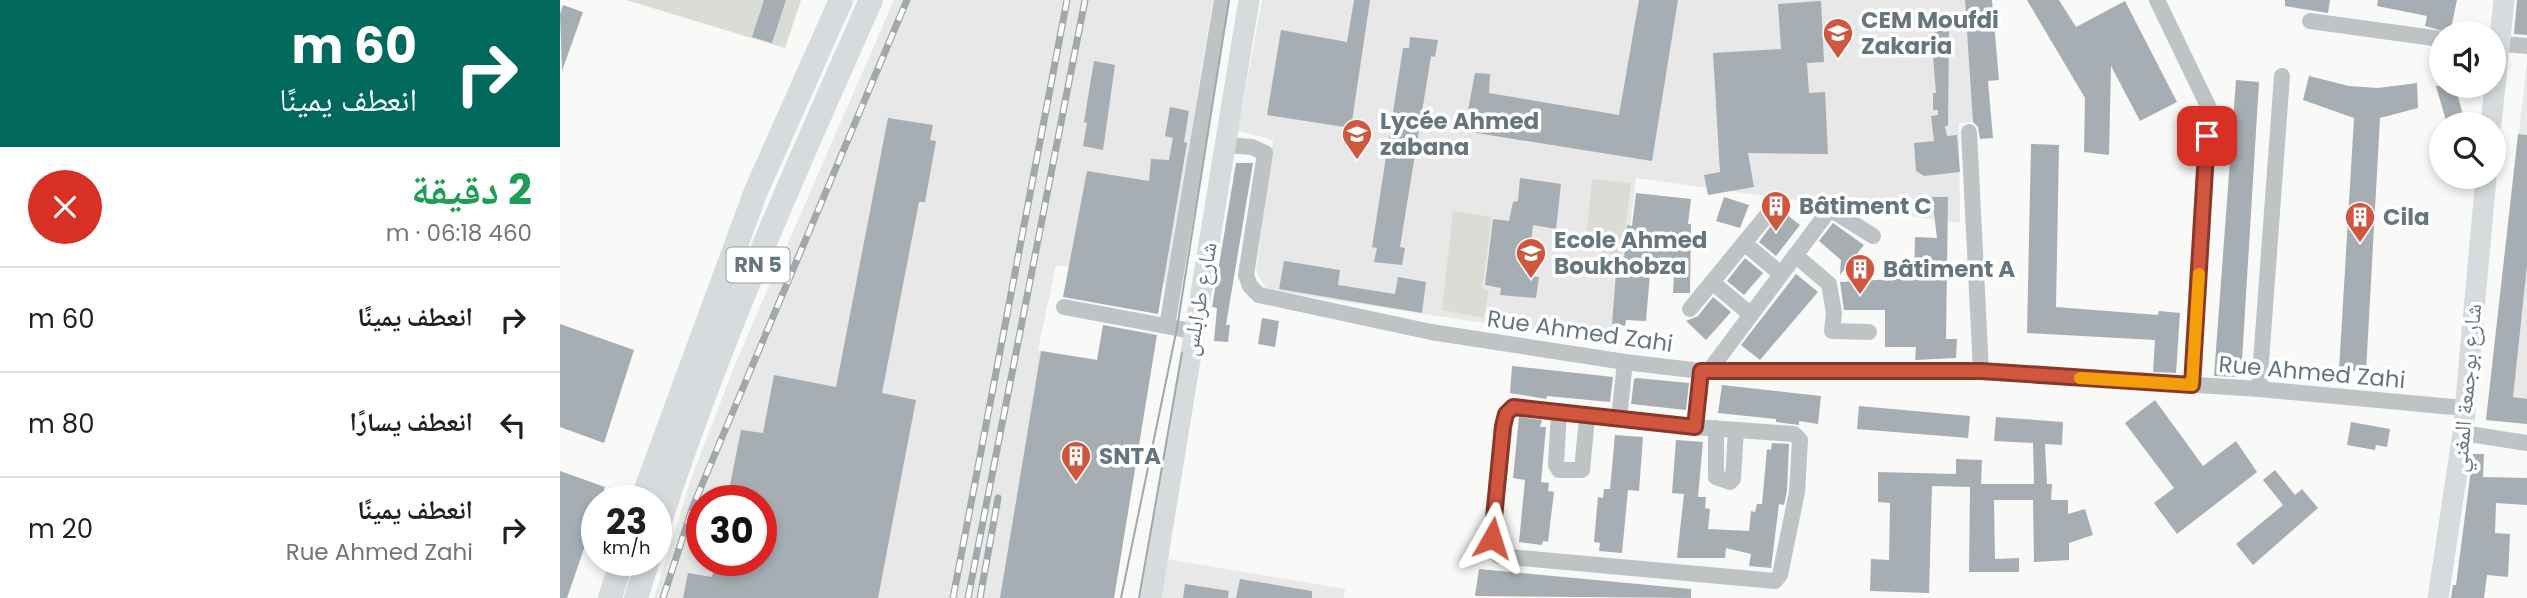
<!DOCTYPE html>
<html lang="ar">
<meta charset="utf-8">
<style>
:root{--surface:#fff;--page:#f6f6f6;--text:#202124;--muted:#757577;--line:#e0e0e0}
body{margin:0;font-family:Poppins,"Noto Naskh Arabic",sans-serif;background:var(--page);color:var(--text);direction:rtl;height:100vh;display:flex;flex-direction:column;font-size:26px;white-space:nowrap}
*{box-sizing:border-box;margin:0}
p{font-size:23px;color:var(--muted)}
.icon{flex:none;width:38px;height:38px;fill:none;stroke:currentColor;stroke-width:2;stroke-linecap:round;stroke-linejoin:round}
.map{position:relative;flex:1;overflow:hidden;direction:ltr}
.sheet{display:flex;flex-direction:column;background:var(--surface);width:560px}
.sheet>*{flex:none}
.banner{background:#00695c;color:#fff;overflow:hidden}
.fabs{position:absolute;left:1869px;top:21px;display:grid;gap:14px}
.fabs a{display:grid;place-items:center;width:77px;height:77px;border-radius:50%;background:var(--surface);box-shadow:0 4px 10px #0003;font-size:35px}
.speed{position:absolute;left:21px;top:485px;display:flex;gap:14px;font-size:35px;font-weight:700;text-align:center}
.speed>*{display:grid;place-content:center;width:91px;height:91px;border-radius:50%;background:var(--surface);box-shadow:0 4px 10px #0003;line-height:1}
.speed small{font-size:18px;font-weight:400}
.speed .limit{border:10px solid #d22;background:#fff;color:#111}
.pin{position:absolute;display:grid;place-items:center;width:60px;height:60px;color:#fff;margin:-30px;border-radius:14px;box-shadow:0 4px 10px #0006}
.me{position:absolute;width:77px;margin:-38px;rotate:6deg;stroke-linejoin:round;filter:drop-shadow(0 0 5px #0008)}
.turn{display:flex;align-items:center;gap:24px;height:147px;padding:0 28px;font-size:32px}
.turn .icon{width:91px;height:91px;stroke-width:2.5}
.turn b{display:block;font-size:49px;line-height:60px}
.round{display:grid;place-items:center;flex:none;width:74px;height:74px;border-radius:37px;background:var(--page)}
.headline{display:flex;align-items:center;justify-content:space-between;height:119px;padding:0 28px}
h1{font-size:42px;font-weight:700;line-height:52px;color:#1e9e55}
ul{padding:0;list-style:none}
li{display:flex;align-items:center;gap:21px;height:105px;padding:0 28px;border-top:2px solid var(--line)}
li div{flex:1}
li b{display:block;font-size:26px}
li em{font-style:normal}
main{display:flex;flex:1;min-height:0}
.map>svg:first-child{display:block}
.built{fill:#e7e8e7;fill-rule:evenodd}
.green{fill:#d9ddd6}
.building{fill:#a6aeb3}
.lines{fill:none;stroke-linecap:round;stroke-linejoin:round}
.minor{stroke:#bec3c6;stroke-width:16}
.major{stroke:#d6dbde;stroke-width:21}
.highway{stroke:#d6dbde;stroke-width:24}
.tram{stroke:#a1a8ac;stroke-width:2}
.rail-casing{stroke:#a1a8ac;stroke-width:7}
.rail{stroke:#fff;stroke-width:4.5;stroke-dasharray:13;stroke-linecap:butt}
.route-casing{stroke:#883828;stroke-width:18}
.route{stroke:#d1563e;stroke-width:12}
.slow{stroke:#f59e0b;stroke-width:12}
.labels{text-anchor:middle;stroke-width:7;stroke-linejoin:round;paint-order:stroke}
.shield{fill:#fff;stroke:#949fa5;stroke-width:2}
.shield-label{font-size:21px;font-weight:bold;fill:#66767f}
.poi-label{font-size:23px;font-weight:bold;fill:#66767f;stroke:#fff;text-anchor:start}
.street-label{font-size:23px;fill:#66767f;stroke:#fff}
</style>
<main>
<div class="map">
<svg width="1967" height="598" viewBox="0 0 1967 598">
<rect width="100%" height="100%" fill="#f9f9f7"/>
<path class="built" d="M334 0H653L606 284 496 265 478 350 591 369 554 598H94L130 482 176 362ZM142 500H201V560H142Z
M702 0H1412L1419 121 1399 123 1400 223 1076 178 1056 343 707 290 696 272 713 140 678 131Z
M1967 62V424L1926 420Z
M607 559 785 589 784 598H599Z"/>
<path class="green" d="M66 0H241L225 48Z
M1032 179 1071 183 1062 256 1025 249Z
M893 211 932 217 922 288 929 290 923 318 882 310Z"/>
<path class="building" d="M204 0H226L212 43 192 37Z
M794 0H810L791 128 707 115 721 30 787 42Z
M1079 0H1118L1092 161 904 131 915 73 930 74 929 93 1059 115Z
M1405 0H1432L1439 80 1428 81 1433 138 1420 139 1418 127 1413 122Z
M1467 0H1499L1516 27 1565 1 1617 102 1580 121 1551 66 1549 155 1524 152 1525 98Z
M1725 0H1770L1768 13 1725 6Z
M1818 0H1897L1890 33 1865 26 1867 16 1817 6Z
M1957 0H1967V35L1954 34Z
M1261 1 1264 62 1247 63 1249 93 1265 92 1268 154 1188 153 1194 187 1148 195 1144 175 1160 172 1153 53 1221 49 1218 4Z
M3 5 23 12 2 71 0 14Z
M1389 30 1388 126H1385L1387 136 1397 135 1400 172 1364 176 1356 171 1354 143 1374 141 1371 116 1378 115V110H1373V93H1376L1371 32Z
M850 37 878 40 875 57 871 56 840 247 845 248 842 265 814 262 817 248 812 247 843 48H849Z
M534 61 555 65 543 150 523 146 527 123 524 122Z
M1749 76 1789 86 1818 88 1857 83 1858 108 1820 118 1806 372 1779 370 1794 118 1743 100Z
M1676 80 1699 82 1681 377 1654 376Z
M1876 86H1895L1905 122 1887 124Z
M610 107 629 111 624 142 627 143 598 314 503 297 527 171 589 181 591 159 609 160 613 138 605 136Z
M328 118 373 125 370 140 376 141 365 202H359L322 393 356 400 318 598H123L128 573 152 577 155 560H201V500H167L181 430 203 433 214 375 276 387Z
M1958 134 1967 135V266L1953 397 1967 399V424L1926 420Z
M1471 144 1499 145 1496 307 1598 315 1599 311 1620 313 1616 373 1593 372 1595 340 1467 333Z
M676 163H693L666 325H670L668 342 654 341 657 308 652 307Z
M960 178 1001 184 996 229 973 225 967 276 979 277 976 298 940 295 941 288 925 285 933 219 949 221 953 202 958 201Z
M1076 193 1131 199 1128 224H1131L1130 293H1113L1114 275 1090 274 1086 321 1066 320 1065 326 1052 324 1057 260H1064L1067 225 1072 226Z
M1164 197 1189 205 1180 228 1156 221Z
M1372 197H1388L1386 339H1397L1396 358 1355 360 1356 347H1325V310H1284L1280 282 1354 278 1355 237 1377 238Z
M1222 211 1240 225 1216 256 1199 242Z
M1273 223 1304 245 1280 275 1281 260 1259 241Z
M1185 258 1203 273 1184 295 1167 281Z
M724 261 780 270 778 285 835 294 838 277 866 282 862 313 719 289Z
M1236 274 1258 292 1200 360 1181 345Z
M1153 297 1171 312 1146 340 1126 321 1138 316Z
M702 318 719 321 715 347 698 344Z
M0 324 74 350 44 443 0 427Z
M543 325 597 335 554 598H440L481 351 537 360Z
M952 366 1053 377 1050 402 987 396 986 399 950 393Z
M1077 378 1129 383 1126 410 1071 404 1074 379Z
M1162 385 1261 396 1258 424 1239 421V425L1216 422V419L1158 413Z
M1595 400 1643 466 1676 441 1697 472 1617 534 1594 503 1614 488 1565 423Z
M1299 406 1410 416 1408 438 1297 429Z
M959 417 982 420 980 427H986L981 482 989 483 988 491 994 492 988 542 983 541 982 545 959 542 965 480 953 478Z
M1436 417 1503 422 1502 445 1485 444 1487 484H1492L1491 500H1508V514L1525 509 1533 535 1509 543V560L1474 562 1473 500H1434L1435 559 1459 558V572H1409L1410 487 1372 486 1369 593 1310 591 1311 559 1329 560 1330 503 1318 502V472L1396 474V459L1422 460 1421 484H1474L1473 443 1434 441Z
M1791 422 1830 429 1827 447 1816 445 1815 450 1787 445Z
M1055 435 1083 437 1079 491 1068 490 1062 553 1039 551 1040 543 1034 542 1038 497 1043 498 1044 489H1050Z
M1116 440 1143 442 1138 497H1146L1145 508 1150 509 1148 529 1189 531 1191 511 1195 512 1197 504H1202L1207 449 1211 450 1212 443 1229 444 1227 491 1224 505 1219 504 1211 568 1189 566 1191 554 1166 548 1165 558H1117L1124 494 1112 493Z
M1913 454H1924L1923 477 1967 478V505L1936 503 1935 533 1950 534 1948 577 1927 575 1924 598H1891L1893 585H1896Z
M1715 470 1735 495 1742 489 1758 508 1693 565 1676 544 1723 505 1703 480Z
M0 471 45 487 40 500H37V511L7 598H0Z
M919 569 1131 589V598L915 596Z
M680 579 752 591V598H676Z
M625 584 669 591 668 598H623Z"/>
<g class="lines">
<path class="minor" d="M1597 0 1649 108 1632 385
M1750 21 1881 39
M1934 43 1967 46
M1409 132 1421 371
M667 145 692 147 705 153 686 275 690 286 699 295 871 332 1065 362 1141 371H1421L1699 389 1904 408
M1184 243 1221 274
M1235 255 1269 284 1274 313 1272 331 1309 332
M1152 282 1190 314
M504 307 632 331
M1130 309 1212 209
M607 326 662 0
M1065 362 1059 419 963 407H953L946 414 932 539 939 556 1215 581 1220 575 1237 492 1240 440 1234 434 1135 427 1141 371
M1149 371 1270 209 1313 236
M1699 389 1722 76
M999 412 996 465 999 470H1022L1027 417
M1059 419 1135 427
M1156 428V477L1170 482 1173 479 1176 430
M1903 433 1967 443"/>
<path class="major" d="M1931 124 1944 0
M591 598 689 0
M1878 598 1903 433 1926 177"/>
<path class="highway" d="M82 500 196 191 281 0
M96 534C154 352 233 175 311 0
M50 598 62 560
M76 598 88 560"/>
<path class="tram" d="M561 598 617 328 669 0
M579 598 622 353"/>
<g class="rail-casing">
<path id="rail" d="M103 598 133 506 347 0
M393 598 507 0
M408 598 525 0
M420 598 438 498"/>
</g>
<use href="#rail" class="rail"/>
</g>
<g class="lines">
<g class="route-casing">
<path id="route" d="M932 538 943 426 946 414 953 407 1135 427 1141 371H1421L1632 385 1647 136"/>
</g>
<use href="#route" class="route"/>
<path class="slow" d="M1520 378 1632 385 1639 274"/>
</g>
<defs>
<g id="school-pin" transform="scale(1.575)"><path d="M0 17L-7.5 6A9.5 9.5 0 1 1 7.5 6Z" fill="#d1563e" stroke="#fff"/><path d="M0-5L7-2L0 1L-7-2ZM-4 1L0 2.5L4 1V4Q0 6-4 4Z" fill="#fff"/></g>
<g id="building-pin" transform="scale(1.575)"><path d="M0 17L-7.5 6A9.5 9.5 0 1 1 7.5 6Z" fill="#d1563e" stroke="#fff"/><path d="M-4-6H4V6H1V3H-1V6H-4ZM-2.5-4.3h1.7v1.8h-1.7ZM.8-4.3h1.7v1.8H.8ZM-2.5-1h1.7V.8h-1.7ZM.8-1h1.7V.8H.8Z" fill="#fff"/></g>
</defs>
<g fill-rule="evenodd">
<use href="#school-pin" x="1278" y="33"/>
<use href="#school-pin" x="797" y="134"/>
<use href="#building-pin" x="1216" y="206"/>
<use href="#building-pin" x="1800" y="217"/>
<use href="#school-pin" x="971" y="253"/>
<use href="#building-pin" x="1300" y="269"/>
<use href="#building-pin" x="516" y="456"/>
</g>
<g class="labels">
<rect class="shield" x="166.5" y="247.5" width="63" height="35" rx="5"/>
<g class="shield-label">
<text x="198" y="272">RN 5</text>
</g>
<g class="poi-label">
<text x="1301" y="28">CEM Moufdi<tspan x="1301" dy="26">Zakaria</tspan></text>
<text x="820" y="129">Lycée Ahmed<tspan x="820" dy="26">zabana</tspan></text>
<text x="1239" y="214">Bâtiment C</text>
<text x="1823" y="225">Cila</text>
<text x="994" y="248">Ecole Ahmed<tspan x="994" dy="26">Boukhobza</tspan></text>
<text x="1323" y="277">Bâtiment A</text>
<text x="539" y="464">SNTA</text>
</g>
<g class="street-label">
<text transform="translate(639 299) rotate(-80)" y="8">شارع طرابلس</text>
<text transform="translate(1020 331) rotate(8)" y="8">Rue Ahmed Zahi</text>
<text transform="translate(1752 372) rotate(5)" y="8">Rue Ahmed Zahi</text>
<text transform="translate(1906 388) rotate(-85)" y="8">شارع بوجمعة المغني</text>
</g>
</g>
</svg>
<div class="fabs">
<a><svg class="icon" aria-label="sound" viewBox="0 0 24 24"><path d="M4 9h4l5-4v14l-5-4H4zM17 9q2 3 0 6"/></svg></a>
<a><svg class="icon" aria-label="search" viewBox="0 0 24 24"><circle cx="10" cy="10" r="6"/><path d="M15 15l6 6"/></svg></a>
</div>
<div class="speed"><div>23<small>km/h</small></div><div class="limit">30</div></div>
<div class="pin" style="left:1647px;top:136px;background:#d93025"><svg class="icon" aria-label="arrive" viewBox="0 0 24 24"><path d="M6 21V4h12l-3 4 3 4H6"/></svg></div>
<svg class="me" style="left:932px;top:538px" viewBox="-20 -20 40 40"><path d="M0-17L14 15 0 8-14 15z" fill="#d1563e" stroke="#fff" stroke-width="4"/></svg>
</div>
<section class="sheet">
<div class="banner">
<div class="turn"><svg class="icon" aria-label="right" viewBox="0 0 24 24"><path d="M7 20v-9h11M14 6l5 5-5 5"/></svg><div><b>60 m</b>انعطف يمينًا</div></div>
</div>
<div class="headline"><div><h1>2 دقيقة</h1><p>460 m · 06:18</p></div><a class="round" style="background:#d93025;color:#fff"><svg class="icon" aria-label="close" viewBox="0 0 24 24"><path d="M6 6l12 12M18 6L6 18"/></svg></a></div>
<ul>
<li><svg class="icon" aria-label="right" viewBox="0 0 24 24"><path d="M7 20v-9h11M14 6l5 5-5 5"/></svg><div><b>انعطف يمينًا</b></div><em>60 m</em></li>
<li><svg class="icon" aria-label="left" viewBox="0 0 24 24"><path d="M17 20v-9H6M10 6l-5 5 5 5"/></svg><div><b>انعطف يسارًا</b></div><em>80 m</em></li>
<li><svg class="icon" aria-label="right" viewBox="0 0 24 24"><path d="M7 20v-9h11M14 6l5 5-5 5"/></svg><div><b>انعطف يمينًا</b><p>Rue Ahmed Zahi</p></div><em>20 m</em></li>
</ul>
</section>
</main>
